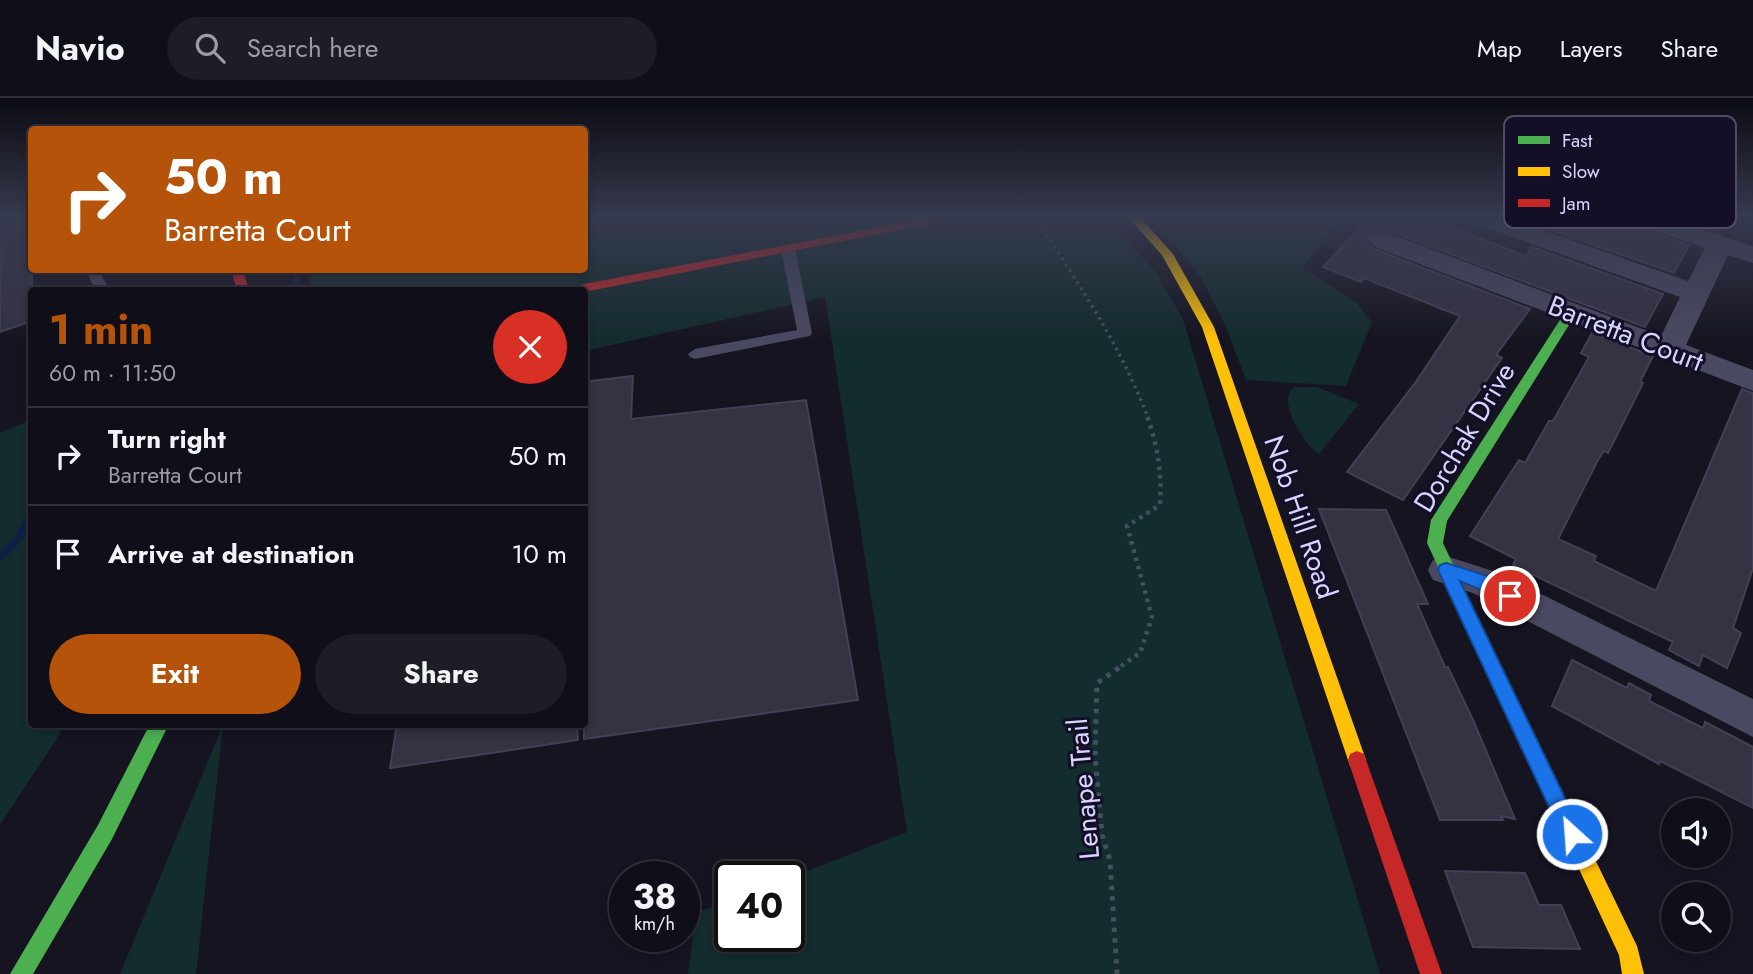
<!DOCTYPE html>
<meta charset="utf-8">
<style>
:root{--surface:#100f19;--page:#1e1d26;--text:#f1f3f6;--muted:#9c9ca2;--line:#302f38;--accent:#b45309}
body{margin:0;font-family:Jost,sans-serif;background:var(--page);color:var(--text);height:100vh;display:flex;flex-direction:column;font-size:26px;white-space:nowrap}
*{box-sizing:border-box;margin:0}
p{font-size:23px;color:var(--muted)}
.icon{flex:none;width:38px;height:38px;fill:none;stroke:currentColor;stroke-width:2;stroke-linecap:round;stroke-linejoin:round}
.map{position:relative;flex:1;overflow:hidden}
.side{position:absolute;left:28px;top:189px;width:560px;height:441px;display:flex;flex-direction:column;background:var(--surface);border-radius:7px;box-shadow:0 4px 10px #0003,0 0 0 2px var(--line)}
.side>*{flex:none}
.top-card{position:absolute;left:28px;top:28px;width:560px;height:147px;border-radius:7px;box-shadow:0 4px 10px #0003,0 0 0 2px var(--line);background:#b45309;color:#fff;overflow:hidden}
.controls{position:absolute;left:1661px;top:700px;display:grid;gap:14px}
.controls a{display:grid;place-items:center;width:70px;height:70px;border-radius:50%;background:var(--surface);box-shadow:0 4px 10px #0003,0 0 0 2px var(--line);font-size:35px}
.speed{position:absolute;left:609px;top:763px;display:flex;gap:14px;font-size:35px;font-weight:700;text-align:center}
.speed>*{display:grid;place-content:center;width:91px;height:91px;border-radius:50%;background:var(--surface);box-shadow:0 4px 10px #0003,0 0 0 2px var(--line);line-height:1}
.speed small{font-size:18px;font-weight:400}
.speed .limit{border:4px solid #111;border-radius:10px;background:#fff;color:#111}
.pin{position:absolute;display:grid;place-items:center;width:60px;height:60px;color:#fff;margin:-30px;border:4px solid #fff;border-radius:50%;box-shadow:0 2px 7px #0007}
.me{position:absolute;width:77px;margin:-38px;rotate:334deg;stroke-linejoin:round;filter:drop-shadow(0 0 5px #0008)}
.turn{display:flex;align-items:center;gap:24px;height:147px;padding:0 21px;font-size:32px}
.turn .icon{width:91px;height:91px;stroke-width:2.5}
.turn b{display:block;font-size:49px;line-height:60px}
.round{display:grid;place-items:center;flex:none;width:74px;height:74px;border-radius:37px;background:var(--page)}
.summary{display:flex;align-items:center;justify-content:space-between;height:119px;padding:0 21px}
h1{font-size:42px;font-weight:700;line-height:52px;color:var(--accent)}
.button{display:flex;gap:14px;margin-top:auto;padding:14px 21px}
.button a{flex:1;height:80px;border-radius:42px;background:var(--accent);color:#fff;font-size:28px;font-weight:700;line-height:80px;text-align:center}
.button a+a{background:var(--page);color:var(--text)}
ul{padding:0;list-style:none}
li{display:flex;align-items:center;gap:21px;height:98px;padding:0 21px;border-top:2px solid var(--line)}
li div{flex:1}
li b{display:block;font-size:26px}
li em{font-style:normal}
header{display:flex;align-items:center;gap:42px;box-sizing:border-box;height:98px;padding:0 35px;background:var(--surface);border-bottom:2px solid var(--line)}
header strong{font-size:33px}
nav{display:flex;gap:38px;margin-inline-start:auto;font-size:24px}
.search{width:490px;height:63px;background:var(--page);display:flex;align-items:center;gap:18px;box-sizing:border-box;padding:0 24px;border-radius:38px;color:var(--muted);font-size:26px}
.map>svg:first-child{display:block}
.green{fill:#132c2d}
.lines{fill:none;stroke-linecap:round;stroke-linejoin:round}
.stream{fill:#0d2144;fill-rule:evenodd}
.building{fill:#343243;stroke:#433f54;stroke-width:2}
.path-far2{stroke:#44505f;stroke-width:3.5;stroke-dasharray:2.5 4.5;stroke-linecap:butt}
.path-far1{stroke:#44505f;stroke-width:4.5;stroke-dasharray:3.5 5;stroke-linecap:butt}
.path{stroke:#44505f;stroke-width:5;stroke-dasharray:4.5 6;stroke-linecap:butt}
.lane{fill:#4a4962;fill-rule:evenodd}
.street{fill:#4a4962;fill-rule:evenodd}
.fast{fill:#4caf50;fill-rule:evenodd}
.slow{fill:#ffc107;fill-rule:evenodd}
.jam{fill:#c62828;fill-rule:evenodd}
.route{fill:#1a73e8;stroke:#114b97;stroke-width:2}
.labels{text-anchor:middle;stroke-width:6;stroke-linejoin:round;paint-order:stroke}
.street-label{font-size:28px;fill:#d9d4ff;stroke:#130f26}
.key{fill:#130f26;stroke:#4e4a67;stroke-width:2}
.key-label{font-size:19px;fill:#d9d4ff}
</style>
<header>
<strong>Navio</strong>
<div class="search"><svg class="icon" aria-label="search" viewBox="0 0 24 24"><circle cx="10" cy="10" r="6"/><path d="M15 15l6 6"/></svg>Search here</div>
<nav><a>Map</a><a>Layers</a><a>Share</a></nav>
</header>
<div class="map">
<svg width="1753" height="876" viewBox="0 0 1753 876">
<rect width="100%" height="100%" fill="#161421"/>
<path class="green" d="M585 119H962L963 126 999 119H1103L1155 173 1183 221 1380 876H688L696 815 730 802V838H789V780L907 734 825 199 585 253 584 192H311L307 172H584Z
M1151 119H1342L1302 170 1356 204 1372 224 1346 288 1246 282 1225 227 1200 178Z
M1295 289H1317L1359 306 1319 356C1305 348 1274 300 1295 289Z
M31 322 32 626 64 627 56 642 0 727V335Z
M223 627 196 876H120Z"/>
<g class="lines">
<path class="stream" d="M297 172H305L296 192H290Z
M32 410C32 435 20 445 3 462L0 463V453L15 438 29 411Z"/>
</g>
<path class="building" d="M0 119H25L32 136V223L0 234Z
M1369 119H1425L1526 158 1532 149 1663 196 1645 229 1392 134 1381 131 1371 135 1367 143 1372 150 1530 211 1496 257 1502 260 1403 402 1347 374 1415 285 1460 218 1364 180 1361 184 1323 169Z
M1553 119H1622L1628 126 1689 147 1674 175 1545 130Z
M1592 235 1653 258 1640 284 1643 285 1608 355 1604 353 1598 362 1558 441 1596 458 1594 463 1656 493 1742 291 1753 295V470L1733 530 1741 535 1727 570 1703 557 1699 568 1669 552 1673 544 1513 467 1516 461 1470 438 1519 362 1525 365 1549 323H1553L1589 259 1581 255Z
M633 278 631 321 806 302 858 602 584 641V284Z
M1319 411 1386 412 1428 506H1417L1445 569H1448L1473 622 1515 721 1501 718 1503 722H1440Z
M1572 562 1627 590 1629 585 1651 597 1649 603 1703 630 1705 624 1753 649V710L1660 663 1659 666 1552 608Z
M397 626H577L578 642 390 670Z
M1445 773 1525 775 1539 807H1561L1580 851 1473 849Z"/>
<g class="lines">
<path class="path-far2" d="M1035 119C1077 183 1121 248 1148 320"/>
<path class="path-far1" d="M1121 568 1140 555 1152 519 1127 428 1160 407C1162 375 1158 349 1147 318"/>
<path class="path" d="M1117 876 1110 762 1102 737 1095 658 1097 585 1123 567"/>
<path class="lane" d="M788 147 795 151 812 235 810 238 695 261 690 259 688 256 695 251 797 232 781 151Z
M86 172H99L109 192H95Z"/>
<path class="street" d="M1467 119H1505L1688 183 1705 150 1629 124 1625 119H1664L1753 148V165L1728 157 1686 247 1753 272V293L1373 148 1369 142 1373 136 1382 134 1391 136 1661 238 1680 199 1471 124Z
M1446 458 1499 475 1753 601V639L1473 495 1433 482 1428 472 1433 462Z"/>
<path class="fast" d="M1571 210 1577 214 1447 423 1443 445 1481 526 1479 531 1473 533 1467 531 1427 445 1431 422 1565 214Z
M150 626H169L112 741 33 876H10L98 727Z"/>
<path class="slow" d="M1128 119H1140L1173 156 1214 229 1366 662 1364 668 1357 671 1350 668 1348 662 1202 229 1162 157Z
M1473 519 1479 521 1481 526 1637 848 1644 876H1622L1619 857 1465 526 1467 521Z"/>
<path class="jam" d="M931 119H955L949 122 584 194 568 192 574 188Z
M231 172H243L249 192H237Z
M1357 653 1364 656 1366 662 1442 876H1420L1348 662 1350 656Z"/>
</g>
<linearGradient id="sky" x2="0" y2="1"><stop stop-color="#0c0b12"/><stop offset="0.49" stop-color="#363a4e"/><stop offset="1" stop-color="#363a4e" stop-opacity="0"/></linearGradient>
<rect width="1753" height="242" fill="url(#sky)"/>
<path class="route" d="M1446 465C1464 471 1510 482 1519 498L1516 502 1510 504 1460 483 1579 729 1582 736 1579 743 1572 746 1565 743 1438 472 1440 467Z"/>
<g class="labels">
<g class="street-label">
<text transform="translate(1626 235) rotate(21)" y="10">Barretta Court</text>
<text transform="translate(1464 339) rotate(-59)" y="10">Dorchak Drive</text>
<text transform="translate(1301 419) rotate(71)" y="10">Nob Hill Road</text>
<text transform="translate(1083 691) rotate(-95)" y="10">Lenape Trail</text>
</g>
</g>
<rect x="1504" y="18" width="232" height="112" rx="10" class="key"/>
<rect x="1518" y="38" width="32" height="8" fill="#4caf50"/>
<rect x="1518" y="69" width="32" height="9" fill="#ffc107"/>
<rect x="1518" y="101" width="32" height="8" fill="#c62828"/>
<g class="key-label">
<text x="1562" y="49">Fast</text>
<text x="1562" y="80">Slow</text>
<text x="1562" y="112">Jam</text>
</g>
</svg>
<div class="controls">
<a><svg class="icon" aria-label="sound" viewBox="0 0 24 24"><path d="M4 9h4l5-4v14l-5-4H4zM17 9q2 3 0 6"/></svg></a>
<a><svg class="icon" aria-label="search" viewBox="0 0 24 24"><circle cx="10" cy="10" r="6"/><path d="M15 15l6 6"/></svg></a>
</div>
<div class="speed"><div>38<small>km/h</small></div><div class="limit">40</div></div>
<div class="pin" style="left:1510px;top:498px;background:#d93025"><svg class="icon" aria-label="arrive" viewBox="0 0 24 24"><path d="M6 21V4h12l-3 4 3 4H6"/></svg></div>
<svg class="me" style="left:1572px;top:736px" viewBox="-20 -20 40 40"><circle r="17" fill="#1a73e8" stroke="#fff" stroke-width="3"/><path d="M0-11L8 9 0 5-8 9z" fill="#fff"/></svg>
<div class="top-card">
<div class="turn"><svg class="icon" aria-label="right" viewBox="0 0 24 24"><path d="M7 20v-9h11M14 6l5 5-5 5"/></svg><div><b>50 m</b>Barretta Court</div></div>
</div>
<section class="side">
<div class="summary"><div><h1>1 min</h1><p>60 m · 11:50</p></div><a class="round" style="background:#d93025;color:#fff"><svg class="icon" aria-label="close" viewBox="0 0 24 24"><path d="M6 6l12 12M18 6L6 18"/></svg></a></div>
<ul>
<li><svg class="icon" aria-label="right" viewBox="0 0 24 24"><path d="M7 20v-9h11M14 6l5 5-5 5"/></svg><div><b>Turn right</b><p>Barretta Court</p></div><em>50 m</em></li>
<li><svg class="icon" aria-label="arrive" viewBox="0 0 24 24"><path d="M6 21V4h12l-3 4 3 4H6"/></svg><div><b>Arrive at destination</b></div><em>10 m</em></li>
</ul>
<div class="button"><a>Exit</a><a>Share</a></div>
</section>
</div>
